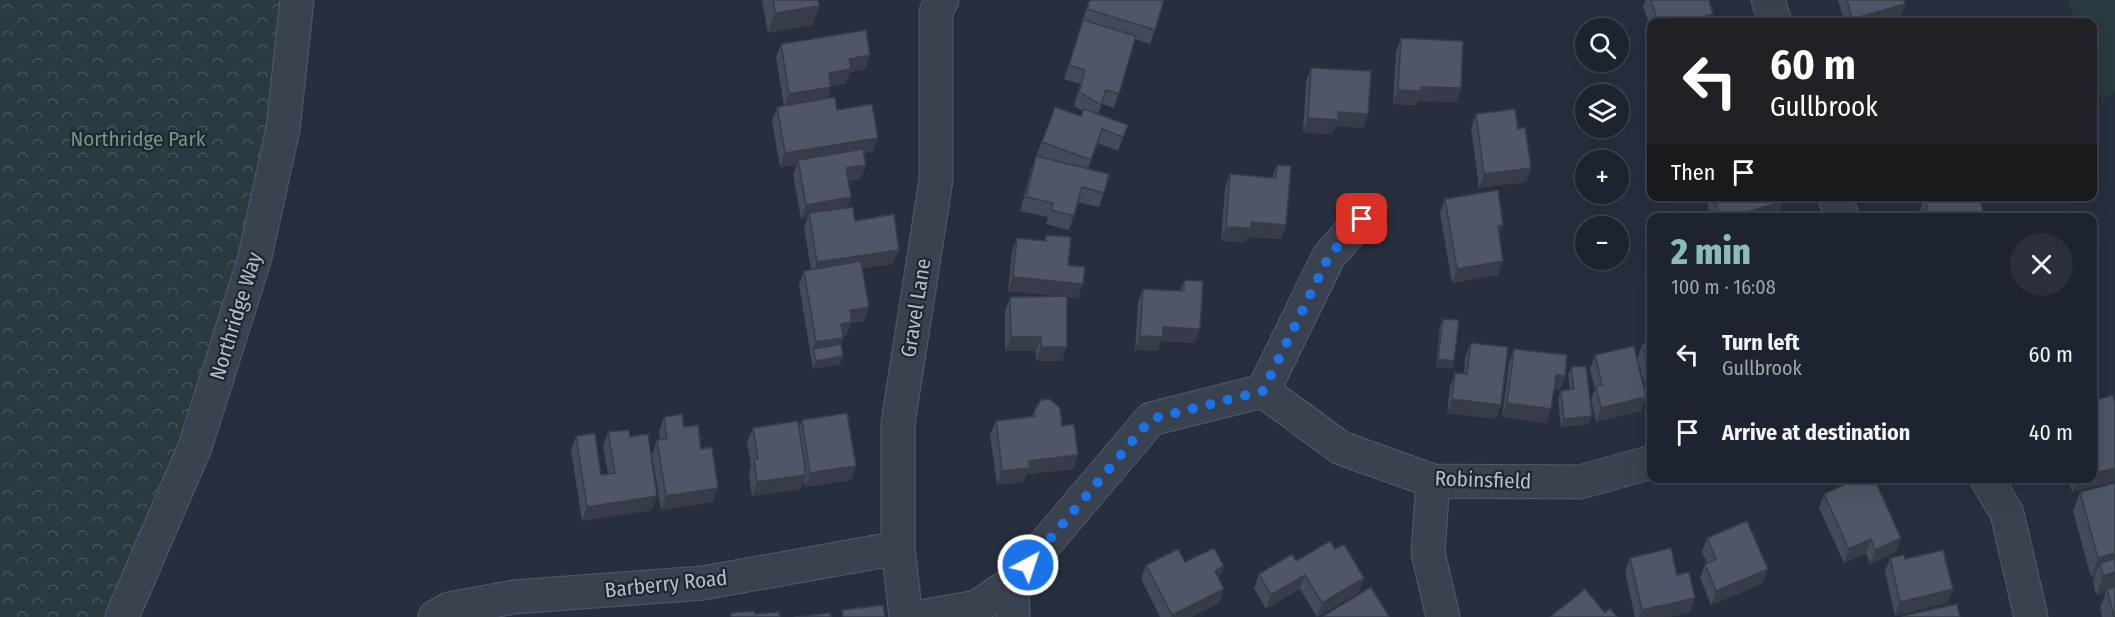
<!DOCTYPE html>
<meta charset="utf-8">
<style>
:root{--surface:#1d232f;--page:#2a2f3b;--text:#f1f3f6;--muted:#a0a4aa;--line:#3b404b;--accent:#8bbbb9}
body{margin:0;font-family:"Fira Sans Condensed",sans-serif;background:var(--page);color:var(--text);height:100vh;display:flex;flex-direction:column;font-size:22px;white-space:nowrap}
*{box-sizing:border-box;margin:0}
p{font-size:20px;color:var(--muted)}
.icon{flex:none;width:33px;height:33px;fill:none;stroke:currentColor;stroke-width:2;stroke-linecap:round;stroke-linejoin:round}
.map{position:relative;flex:1;overflow:hidden}
.drawer{position:absolute;left:1647px;top:213px;width:450px;height:270px;display:flex;flex-direction:column;background:var(--surface);border-radius:12px;box-shadow:0 6px 24px #0002,0 0 0 2px var(--line)}
.drawer>*{flex:none}
.banner{position:absolute;left:1647px;top:18px;width:450px;height:183px;border-radius:12px;box-shadow:0 6px 24px #0002,0 0 0 2px var(--line);background:#202124;color:#fff;overflow:hidden}
.tools{position:absolute;left:1575px;top:18px;display:grid;gap:12px}
.tools a{display:grid;place-items:center;width:54px;height:54px;border-radius:50%;background:var(--surface);box-shadow:0 6px 24px #0002,0 0 0 2px var(--line);font-size:30px}
.pin{position:absolute;display:grid;place-items:center;width:51px;height:51px;color:#fff;margin:-26px;border-radius:12px;box-shadow:0 3px 9px #0006}
.me{position:absolute;width:66px;margin:-33px;rotate:40deg;stroke-linejoin:round;filter:drop-shadow(0 0 4px #0008)}
.turn{display:flex;align-items:center;gap:21px;height:126px;padding:0 24px;font-size:27px}
.turn .icon{width:78px;height:78px;stroke-width:2.5}
.turn b{display:block;font-size:42px;line-height:51px}
.then{display:flex;align-items:center;height:57px;padding:0 24px;background:#0003;gap:12px;font-size:22px}
.round{display:grid;place-items:center;flex:none;width:63px;height:63px;border-radius:32px;background:var(--page)}
.overview{display:flex;align-items:center;justify-content:space-between;height:102px;padding:0 24px}
h1{font-size:36px;font-weight:800;line-height:45px;color:var(--accent)}
ul{padding:0;list-style:none}
li{display:flex;align-items:center;gap:18px;height:78px;padding:0 24px}
li div{flex:1}
li b{display:block;font-size:22px}
li em{font-style:normal}
.map>svg:first-child{display:block}
.park{fill:url(#park-crowns)}
.garden{fill:#293b40}
.lines{fill:none;stroke-linecap:round;stroke-linejoin:round}
.minor-casing{stroke:#535a66;stroke-width:35}
.tertiary-casing{stroke:#535a66;stroke-width:35}
.minor{stroke:#3b424f;stroke-width:33}
.tertiary{stroke:#3b424f;stroke-width:33}
.wall{fill:#434a59}
.shaded-wall{fill:#373c48}
.building{fill:#4e5667;stroke:#373c48;stroke-width:1.5}
.route{stroke:#1a73e8;stroke-width:10;stroke-dasharray:0 18}
.labels{text-anchor:middle;stroke-width:4.5;stroke-linejoin:round;paint-order:stroke}
.park-label{font-size:21px;fill:#70997d;stroke:#202734}
.street-label{font-size:21px;fill:#b8bdc9;stroke:#202734}
</style>
<div class="map">
<svg width="2115" height="617" viewBox="0 0 2115 617">
<defs>
<pattern id="park-crowns" width="20" height="18" patternUnits="userSpaceOnUse" patternTransform="scale(1.5)"><rect width="20" height="18" fill="#293b40"/><path d="M2 6a3 3 0 1 1 6 0M12 15a3 3 0 1 1 6 0" fill="none" stroke="#46555a"/></pattern>
</defs>
<rect width="100%" height="100%" fill="#272f3f"/>
<path class="park" d="M0 0H297L283 129 122 617H0Z"/>
<path class="garden" d="M2068 0H2115V92L2102 100 2093 73 2092 22H2076Z"/>
<g class="lines">
<g class="minor-casing">
<path id="minor" d="M1768 0 1775 22
M1834 196 1843 218
M1263 391 1329 256 1362 219
M1986 478 2007 513 2031 617
M1433 481 1428 553 1443 617
M1012 583 1013 617
M435 617 449 609 514 597 703 583 898 548
M906 617 898 548V423L936 180V12L942 0
M920 617 977 607 1012 583 1151 419 1263 391 1341 448 1433 481 1580 482 1652 462"/>
</g>
<g class="tertiary-casing">
<path id="tertiary" d="M122 617 195 447 254 261 283 129 297 0"/>
</g>
<use href="#minor" class="minor"/>
<use href="#tertiary" class="tertiary"/>
</g>
<path class="wall" d="M762 0H818L819 6 812 25 768 33Z
M1089 0H1164L1150 44 1135 39 1114 108 1102 104 1098 114 1128 125 1118 151 1097 143 1088 169 1104 193 1099 207 1078 202 1069 230 1046 224 1048 217 1020 211 1031 170 1055 107 1081 116 1083 111 1074 106 1080 84 1064 79Z
M1646 0H1651L1713 14 1710 22H1652V33L1643 6Z
M1838 0H1904L1905 4 1900 18 1884 22H1844Z
M1401 38 1461 88 1456 102 1418 101 1416 105 1393 104 1396 52Z
M781 44 870 55 865 69 850 72 846 83 831 86 827 98 873 152 864 153 861 179 848 181 847 208 855 221 893 264 862 268 864 321 851 323 846 336H843L841 344 843 356 840 364 813 369 799 285 804 271 811 270 804 227 808 217 801 219 793 174 797 165 780 167 772 121 777 107 784 106 776 57Z
M1311 68 1368 114 1363 128 1335 126 1332 134 1303 132 1306 82Z
M1476 114 1518 129 1531 168 1526 182 1479 188 1471 128Z
M1277 165 1286 225 1281 239 1248 237 1245 242 1221 241 1225 188 1230 174 1272 178Z
M1705 196H1782L1779 215 1769 218H1711Z
M1914 196H1979L1985 218H1921L1919 212 1924 199 1916 202Z
M1445 199 1499 237 1498 275 1452 283 1440 213Z
M1046 235 1068 265 1078 298 1067 297 1062 361H1036V351H1005V311L1010 297 1055 296 1008 291 1012 252 1017 238 1044 241Z
M1184 280 1195 343 1161 341 1158 351 1135 350 1138 303 1143 289 1180 291Z
M1443 319 1454 361 1452 368 1436 367 1440 326Z
M1652 342V408L1638 361 1646 397 1641 411 1596 422 1591 400 1595 389 1590 369 1595 355 1637 359 1642 345Z
M1471 343 1496 419 1447 413 1450 387 1455 373 1464 374 1465 357Z
M1514 349 1560 390 1554 389 1551 409 1546 423 1502 417 1509 363Z
M1571 367 1589 424 1561 427 1558 398 1561 391 1570 390 1568 375Z
M2115 403V481L2072 492 2068 478H2092Z
M1034 411 1062 426 1078 455 1073 469 1027 474 1024 482 997 485 990 435 996 421 1032 416Z
M664 417 684 427 701 449 713 502 661 510 652 454 657 440H660L659 431Z
M802 420 856 466 851 480 805 487 804 481 801 489 752 496 749 474 751 466 747 442 753 428 799 427Z
M608 432 630 437 652 510 582 521 571 450 576 436 601 475 608 474 603 446Z
M2080 492 2115 617H2102L2100 608 2106 592 2096 595 2093 582 2095 576 2091 577 2073 511Z
M1824 494 1896 552 1870 564 1866 553 1844 563 1819 508Z
M1707 538 1763 583 1711 605 1700 578 1705 564 1707 563 1702 552Z
M1335 549 1364 578 1359 592 1317 617 1300 589 1266 609 1254 588 1259 574Z
M1630 558 1677 575 1690 612 1669 617H1635L1625 572Z
M1890 558 1905 559 1953 589 1947 603 1895 616 1885 572Z
M1185 562 1224 566 1219 579 1224 589 1219 603 1191 617H1160L1141 579 1146 565Z"/>
<path class="shaded-wall" d="M1905 4 1900 18 1884 22H1851L1852 19Z
M819 6 812 25 768 33 775 13Z
M1713 14 1710 22H1684Z
M870 55 865 69 850 72 846 83 824 87 829 73 849 59Z
M831 87 826 101 784 108 789 94Z
M1421 87 1461 88 1456 102 1418 101 1416 105 1393 104 1398 90Z
M1338 112 1368 114 1363 128 1335 126 1332 134 1303 132 1308 118Z
M878 138 873 152 799 164 798 160 797 165 780 167 785 153Z
M866 165 861 179 841 182 846 168Z
M1531 168 1526 182 1479 188 1484 174Z
M1918 196H1934L1916 202Z
M851 197 846 211 809 213 808 217 801 219 806 205Z
M1784 201 1779 215 1769 218H1726Z
M1251 222 1286 225 1281 239 1248 237 1245 242 1221 241 1226 227Z
M1503 225 1498 239V226Z
M899 250 893 264 812 276 817 262Z
M1503 261 1498 275 1452 283 1457 269Z
M1013 277 1083 284 1078 298 1008 291Z
M869 307 864 321 851 323 846 336 835 338 841 324 850 310Z
M1163 327 1200 329 1195 343 1161 341 1158 351 1135 350 1140 336Z
M1011 337H1041L1036 351H1005Z
M843 338 838 352 813 349 816 342Z
M1041 347H1067L1062 361H1036Z
M843 356 840 364 813 369 816 361Z
M1438 359 1454 361 1452 368 1436 367Z
M1556 375 1565 376 1560 390 1551 388Z
M1646 397 1641 411 1596 422 1601 408Z
M1452 399 1501 405 1496 419 1447 413Z
M1507 403 1551 409 1546 423 1502 417Z
M1592 416 1589 424 1561 427 1564 419Z
M1078 455 1073 469 1027 474 1024 482 997 485 1002 471 1029 461Z
M856 466 851 480 805 487 810 473Z
M2115 468V481L2072 492 2077 478H2092V474Z
M806 475 801 489 752 496 757 482Z
M718 488 713 502 661 510 666 496Z
M657 496 652 510 582 521 587 507Z
M1901 538 1896 552 1870 564 1875 550Z
M1871 539 1866 553 1844 563 1849 549Z
M2115 553V571L2100 563 2095 576 2091 577 2098 558Z
M1224 566 1219 580 1215 571Z
M1768 569 1763 583 1711 605 1716 591Z
M2115 572V589H2107L2106 592 2096 595 2103 576Z
M1305 575 1300 589 1266 609 1271 595Z
M1364 578 1359 592 1317 617 1322 603Z
M1224 589 1219 603 1191 617H1171L1172 615Z
M1953 589 1947 603 1895 616 1900 602Z
M1695 598 1690 612 1669 617H1639L1642 610Z"/>
<path class="building" d="M773 0H818L819 6 775 13Z
M1090 0H1164L1155 30 1087 9Z
M1651 0H1709L1713 14 1684 22H1658Z
M1847 0H1904L1905 4 1852 19Z
M1083 20 1136 36 1119 94 1106 90 1101 105 1079 92 1085 70 1069 65Z
M866 30 870 55 849 59 851 69 829 73 831 87 789 94 781 44Z
M1401 38 1463 41 1461 88 1421 87V91L1398 90Z
M1311 68 1371 71 1368 114 1338 112V120L1308 118Z
M835 97 837 110 872 104 878 138 785 153 777 107Z
M1055 107 1081 116 1084 109 1128 125 1123 137 1102 129 1091 160 1042 142Z
M1515 109 1518 129 1525 127 1531 168 1484 174 1476 114Z
M863 149 866 165 846 168 851 197 806 205 798 160Z
M1036 156 1109 174 1104 193 1082 187 1074 216 1051 210 1053 203 1026 197Z
M1277 165 1291 166 1286 225 1251 222V228L1226 227 1230 174 1276 178Z
M1498 190 1503 225 1498 226 1503 261 1457 269 1445 199Z
M1714 196H1782L1784 201 1726 218H1720Z
M1930 196H1979L1985 218H1930L1925 198Z
M853 207 855 221 894 214 899 250 817 262 809 213Z
M1046 235 1071 237 1068 265 1085 267 1083 284 1013 277 1017 238 1046 241Z
M861 261 869 307 850 310 852 322 841 324 843 338 816 342 804 271Z
M1184 280 1203 281 1200 329 1163 327V337L1140 336 1143 289 1184 291Z
M1067 296V347H1041V337H1011L1010 297Z
M1443 319 1459 320 1454 361 1438 359Z
M1652 342V377L1642 345Z
M1471 343 1508 347 1501 405 1452 399 1455 373 1467 374Z
M841 344 843 356 816 361 813 349Z
M1634 346 1646 397 1601 408 1596 386 1602 385 1595 355Z
M1514 349 1567 355 1565 376 1556 375 1551 409 1507 403Z
M1586 366 1592 416 1564 419 1561 391 1574 389 1571 367Z
M2113 395 2115 403V468L2092 474V401Z
M1050 399 1060 408 1062 426 1074 424 1078 455 1029 461 1030 468 1002 471 996 421 1035 416 1034 411 1041 400Z
M847 413 856 466 810 473 802 420Z
M682 414 684 427 698 425 701 449 712 447 718 488 666 496 657 440 667 439 664 417Z
M798 421 806 475 757 482 754 460 758 459 753 428Z
M629 430 630 437 648 434 657 496 587 507 576 436 595 433 601 475 615 473 608 432Z
M1858 478H1874L1901 538 1875 550 1871 539 1849 549 1824 494Z
M2115 483V553L2098 558 2080 492Z
M1747 521 1768 569 1716 591 1705 564 1716 559 1707 538Z
M1330 541 1335 549 1344 544 1364 578 1322 603 1305 575 1271 595 1259 574 1292 554 1296 561Z
M1214 548 1224 566 1215 571 1224 589 1172 615 1146 565 1178 549 1185 562Z
M1671 548 1677 575 1689 572 1695 598 1642 610 1630 558Z
M1943 550 1953 589 1900 602 1890 558 1904 555 1905 559Z
M2115 559V572L2103 576 2100 563Z
M1371 587 1389 617H1322Z
M2115 587V617H2114L2107 589Z
M1585 589 1605 613 1610 608 1617 617H1550Z
M1957 604 1960 617H1902V616Z
M883 605 885 617H843L842 610Z
M754 611 755 614 779 612 780 617H731V613Z
M830 613 831 617H794Z"/>
<g class="lines">
<path class="route" d="M1028 565 1151 419 1263 391 1329 256 1362 219"/>
</g>
<g class="labels">
<g class="park-label">
<text x="138" y="146">Northridge Park</text>
</g>
<g class="street-label">
<text transform="translate(916 308) rotate(-81)" y="7">Gravel Lane</text>
<text transform="translate(236 316) rotate(-73)" y="7">Northridge Way</text>
<text transform="translate(1483 480) rotate(2)" y="7">Robinsfield</text>
<text transform="translate(666 584) rotate(-6)" y="7">Barberry Road</text>
</g>
</g>
</svg>
<div class="tools">
<a><svg class="icon" aria-label="search" viewBox="0 0 24 24"><circle cx="10" cy="10" r="6"/><path d="M15 15l6 6"/></svg></a>
<a><svg class="icon" aria-label="layers" viewBox="0 0 24 24"><path d="M12 4l9 5-9 5-9-5zM3 14l9 5 9-5"/></svg></a>
<a>+</a>
<a>−</a>
</div>
<div class="pin" style="left:1362px;top:219px;background:#d93025"><svg class="icon" aria-label="arrive" viewBox="0 0 24 24"><path d="M6 21V4h12l-3 4 3 4H6"/></svg></div>
<svg class="me" style="left:1028px;top:565px" viewBox="-20 -20 40 40"><circle r="17" fill="#1a73e8" stroke="#fff" stroke-width="3"/><path d="M0-11L8 9 0 5-8 9z" fill="#fff"/></svg>
<div class="banner">
<div class="turn"><svg class="icon" aria-label="left" viewBox="0 0 24 24"><path d="M17 20v-9H6M10 6l-5 5 5 5"/></svg><div><b>60 m</b>Gullbrook</div></div>
<div class="then">Then<svg class="icon" aria-label="arrive" viewBox="0 0 24 24"><path d="M6 21V4h12l-3 4 3 4H6"/></svg></div>
</div>
<section class="drawer">
<div class="overview"><div><h1>2 min</h1><p>100 m · 16:08</p></div><a class="round"><svg class="icon" aria-label="close" viewBox="0 0 24 24"><path d="M6 6l12 12M18 6L6 18"/></svg></a></div>
<ul>
<li><svg class="icon" aria-label="left" viewBox="0 0 24 24"><path d="M17 20v-9H6M10 6l-5 5 5 5"/></svg><div><b>Turn left</b><p>Gullbrook</p></div><em>60 m</em></li>
<li><svg class="icon" aria-label="arrive" viewBox="0 0 24 24"><path d="M6 21V4h12l-3 4 3 4H6"/></svg><div><b>Arrive at destination</b></div><em>40 m</em></li>
</ul>
</section>
</div>
